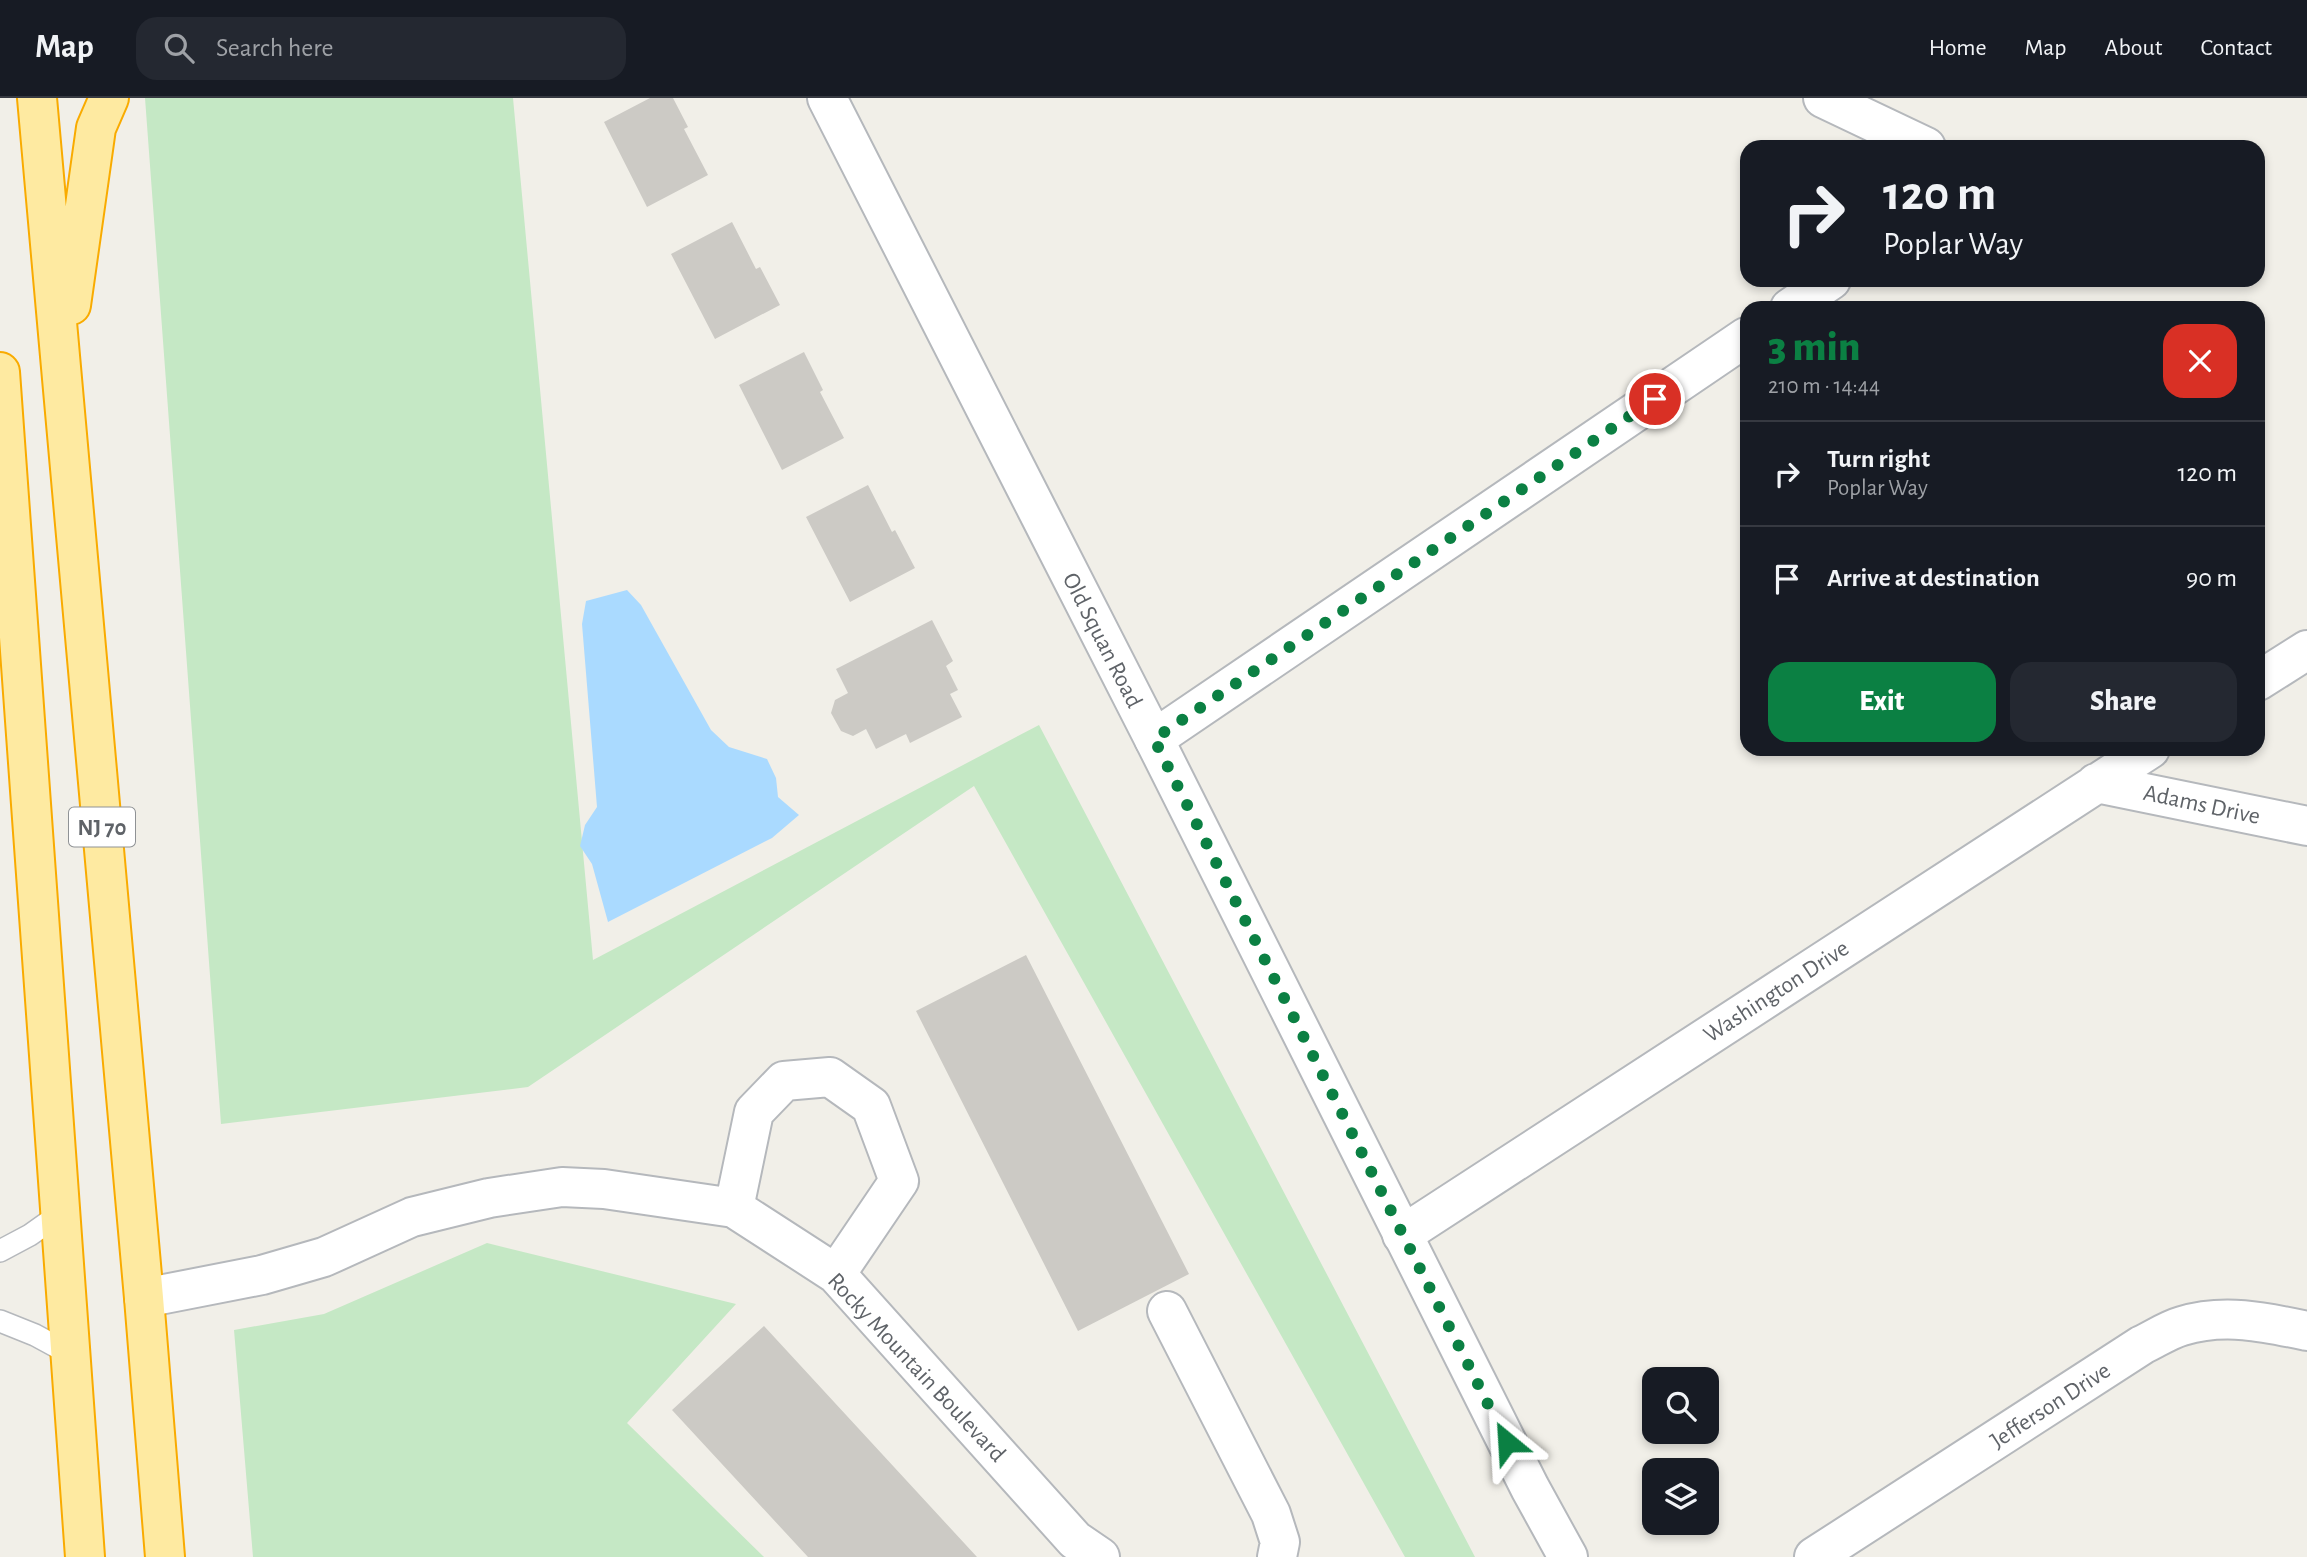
<!DOCTYPE html>
<meta charset="utf-8">
<style>
:root{--surface:#171b24;--page:#242831;--text:#f1f3f6;--muted:#9ea1a6;--line:#363941;--accent:#0b8043}
body{margin:0;font-family:"Alegreya Sans",sans-serif;background:var(--page);color:var(--text);height:100vh;display:flex;flex-direction:column;font-size:26px;white-space:nowrap}
*{box-sizing:border-box;margin:0}
p{font-size:23px;color:var(--muted)}
.icon{flex:none;width:38px;height:38px;fill:none;stroke:currentColor;stroke-width:2;stroke-linecap:round;stroke-linejoin:round}
.map{position:relative;flex:1;overflow:hidden}
.details{position:absolute;left:1740px;top:203px;width:525px;height:455px;display:flex;flex-direction:column;background:var(--surface);border-radius:21px;box-shadow:0 4px 10px #0003}
.details>*{flex:none}
.top-card{position:absolute;left:1740px;top:42px;width:525px;height:147px;border-radius:21px;box-shadow:0 4px 10px #0003;background:#171b24;color:var(--text);overflow:hidden}
.controls{position:absolute;left:1642px;top:1269px;display:grid;gap:14px}
.controls a{display:grid;place-items:center;width:77px;height:77px;border-radius:14px;background:var(--surface);box-shadow:0 4px 10px #0003;font-size:35px}
.pin{position:absolute;display:grid;place-items:center;width:60px;height:60px;color:#fff;margin:-30px;border:4px solid #fff;border-radius:50%;box-shadow:0 2px 7px #0007}
.me{position:absolute;width:77px;margin:-38px;rotate:333deg;stroke-linejoin:round;filter:drop-shadow(0 0 5px #0008)}
.turn{display:flex;align-items:center;gap:24px;height:147px;padding:0 28px;font-size:32px}
.turn .icon{width:91px;height:91px;stroke-width:2.5}
.turn b{display:block;font-size:49px;line-height:60px}
.round{display:grid;place-items:center;flex:none;width:74px;height:74px;border-radius:21px;background:var(--page)}
.head{display:flex;align-items:center;justify-content:space-between;height:119px;padding:0 28px}
h1{font-size:42px;font-weight:800;line-height:52px;color:var(--accent)}
.primary-button{display:flex;gap:14px;margin-top:auto;padding:14px 28px}
.primary-button a{flex:1;height:80px;border-radius:21px;background:var(--accent);color:#fff;font-size:28px;font-weight:800;line-height:80px;text-align:center}
.primary-button a+a{background:var(--page);color:var(--text)}
ul{padding:0;list-style:none}
li{display:flex;align-items:center;gap:21px;height:105px;padding:0 28px;border-top:2px solid var(--line)}
li div{flex:1}
li b{display:block;font-size:26px}
li em{font-style:normal}
header{display:flex;align-items:center;gap:42px;box-sizing:border-box;height:98px;padding:0 35px;background:var(--surface);border-bottom:2px solid var(--line)}
header strong{font-size:33px}
nav{display:flex;gap:38px;margin-inline-start:auto;font-size:24px}
.search{width:490px;height:63px;background:var(--page);display:flex;align-items:center;gap:18px;box-sizing:border-box;padding:0 24px;border-radius:21px;color:var(--muted);font-size:26px}
.map>svg:first-child{display:block}
.green{fill:#c5e8c5}
.water{fill:#aadaff}
.building{fill:#cccac5}
.lines{fill:none;stroke-linecap:round;stroke-linejoin:round}
.service-casing{stroke:#b5b8bc;stroke-width:24}
.minor-casing{stroke:#b5b8bc;stroke-width:42}
.tertiary-casing{stroke:#b5b8bc;stroke-width:42}
.trunk-casing{stroke:#f9ab00;stroke-width:42}
.service{stroke:#fff;stroke-width:21}
.minor{stroke:#fff;stroke-width:38}
.tertiary{stroke:#fff;stroke-width:38}
.trunk{stroke:#feeaa1;stroke-width:38}
.route{stroke:#0b8043;stroke-width:12;stroke-dasharray:0 21.6}
.labels{text-anchor:middle;stroke-width:6;stroke-linejoin:round;paint-order:stroke}
.shield{fill:#fff;stroke:#8f9295;stroke-width:2}
.shield-label{font-size:23px;font-weight:bold;fill:#5f6368}
.street-label{font-size:24px;fill:#5f6368;stroke:#fff}
</style>
<header>
<strong>Map</strong>
<div class="search"><svg class="icon" aria-label="search" viewBox="0 0 24 24"><circle cx="10" cy="10" r="6"/><path d="M15 15l6 6"/></svg>Search here</div>
<nav><a>Home</a><a>Map</a><a>About</a><a>Contact</a></nav>
</header>
<div class="map">
<svg width="2307" height="1459" viewBox="0 0 2307 1459">
<rect width="100%" height="100%" fill="#f1efe8"/>
<path class="green" d="M145 0H513L593 862 1039 627 1475 1459H1405L974 688 528 989 221 1026Z
M487 1145 736 1206 627 1325 764 1459H253L234 1232 324 1216Z"/>
<path class="water" d="M627 492 641 507 711 632 729 649 767 661 776 680 778 699 799 717 772 740 608 824 592 766 580 748 585 727 597 709 582 526 586 503Z"/>
<path class="building" d="M650 0H673L688 29 684 31 708 77 647 109 604 24Z
M732 124 756 171 760 169 780 207 715 241 671 156Z
M804 254 823 292 820 294 844 340 782 372 739 287Z
M868 387 892 434 895 432 915 470 850 504 806 419Z
M932 522 953 563 946 568 958 592 950 596 962 619 910 645 906 636 876 651 866 631 853 638 841 633 831 615 835 602 848 595 836 571Z
M1026 857 1189 1176 1078 1233 916 913Z
M764 1228 977 1459H808L672 1312Z"/>
<g class="lines">
<g class="service-casing">
<path id="service" d="M0 1153 30 1137 61 1115
M0 1223 35 1237 70 1256"/>
</g>
<g class="minor-casing">
<path id="minor" d="M1823 0 1926 49
M1790 210 1831 182
M2258 583 2307 552
M1154 641 1746 239
M2096 685 2307 728
M734 1110 754 1014 784 983 830 979 871 1008 899 1083 836 1176
M1402 1137 2150 651
M144 1200 262 1177 324 1159 412 1119 489 1100 562 1089 604 1091 734 1110 836 1176 1075 1442 1100 1459
M1167 1213 1271 1416 1280 1444 1277 1459
M1814 1459 2142 1247C2155 1241 2168 1232 2182 1228 2224 1215 2265 1224 2307 1233"/>
</g>
<g class="tertiary-casing">
<path id="tertiary" d="M827 0 1154 641 1530 1390 1568 1459"/>
</g>
<g class="trunk-casing">
<path id="trunk" d="M37 0 144 1200 165 1459
M71 207 96 30 109 0
M0 274 85 1459"/>
</g>
<use href="#service" class="service"/>
<use href="#minor" class="minor"/>
<use href="#tertiary" class="tertiary"/>
<use href="#trunk" class="trunk"/>
</g>
<g class="lines">
<path class="route" d="M1507 1344 1154 641 1655 301"/>
</g>
<g class="labels">
<rect class="shield" x="69" y="709.5" width="66" height="39" rx="5"/>
<g class="shield-label">
<text x="102" y="737">NJ 70</text>
</g>
<g class="street-label">
<text transform="translate(1103 542) rotate(63)" y="8">Old Squan Road</text>
<text transform="translate(2202 706) rotate(12)" y="8">Adams Drive</text>
<text transform="translate(1776 893) rotate(-33)" y="8">Washington Drive</text>
<text transform="translate(917 1269) rotate(47)" y="8">Rocky Mountain Boulevard</text>
<text transform="translate(2050 1307) rotate(-33)" y="8">Jefferson Drive</text>
</g>
</g>
</svg>
<div class="controls">
<a><svg class="icon" aria-label="search" viewBox="0 0 24 24"><circle cx="10" cy="10" r="6"/><path d="M15 15l6 6"/></svg></a>
<a><svg class="icon" aria-label="layers" viewBox="0 0 24 24"><path d="M12 4l9 5-9 5-9-5zM3 14l9 5 9-5"/></svg></a>
</div>
<div class="pin" style="left:1655px;top:301px;background:#d93025"><svg class="icon" aria-label="arrive" viewBox="0 0 24 24"><path d="M6 21V4h12l-3 4 3 4H6"/></svg></div>
<svg class="me" style="left:1507px;top:1344px" viewBox="-20 -20 40 40"><path d="M0-17L14 15 0 8-14 15z" fill="#0b8043" stroke="#fff" stroke-width="4"/></svg>
<div class="top-card">
<div class="turn"><svg class="icon" aria-label="right" viewBox="0 0 24 24"><path d="M7 20v-9h11M14 6l5 5-5 5"/></svg><div><b>120 m</b>Poplar Way</div></div>
</div>
<section class="details">
<div class="head"><div><h1>3 min</h1><p>210 m · 14:44</p></div><a class="round" style="background:#d93025;color:#fff"><svg class="icon" aria-label="close" viewBox="0 0 24 24"><path d="M6 6l12 12M18 6L6 18"/></svg></a></div>
<ul>
<li><svg class="icon" aria-label="right" viewBox="0 0 24 24"><path d="M7 20v-9h11M14 6l5 5-5 5"/></svg><div><b>Turn right</b><p>Poplar Way</p></div><em>120 m</em></li>
<li><svg class="icon" aria-label="arrive" viewBox="0 0 24 24"><path d="M6 21V4h12l-3 4 3 4H6"/></svg><div><b>Arrive at destination</b></div><em>90 m</em></li>
</ul>
<div class="primary-button"><a>Exit</a><a>Share</a></div>
</section>
</div>
